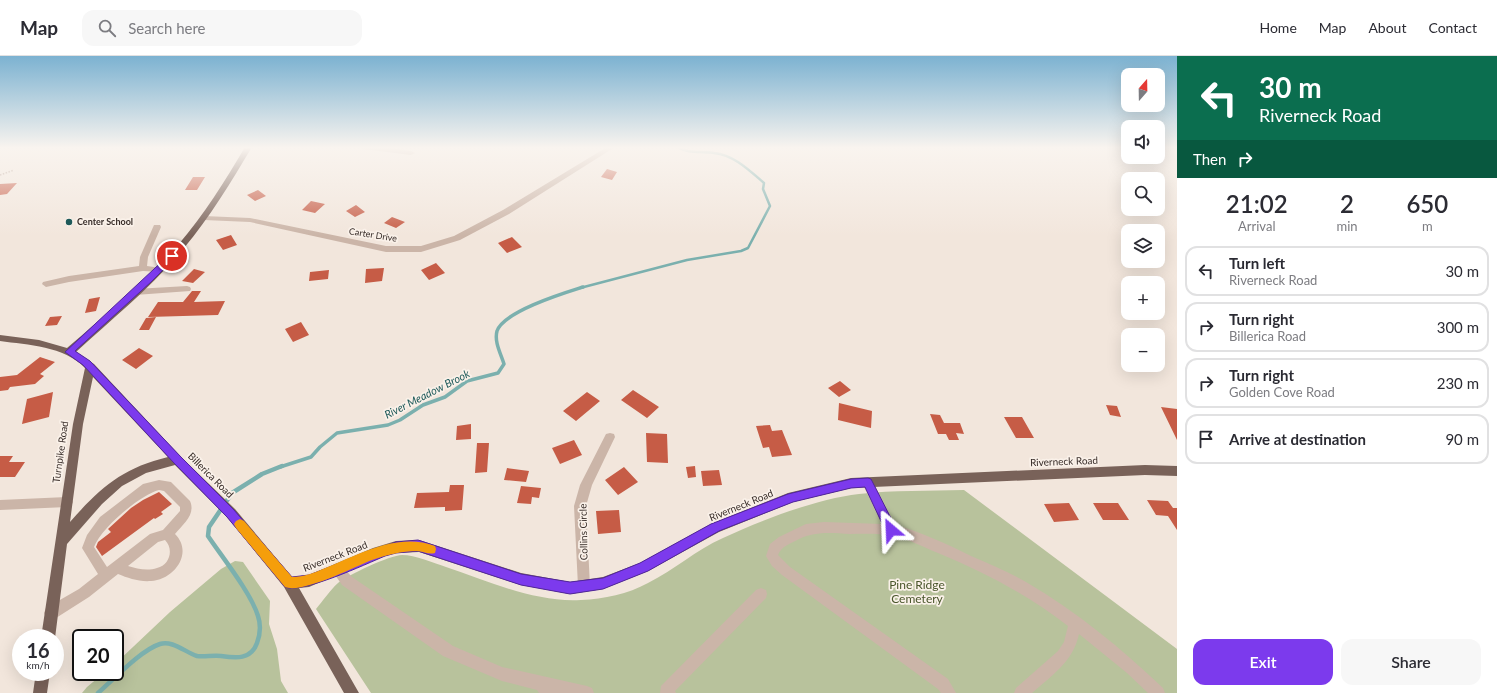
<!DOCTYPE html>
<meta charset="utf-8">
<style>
:root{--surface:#fff;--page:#f7f7f7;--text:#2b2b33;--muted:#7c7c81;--line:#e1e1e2;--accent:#7c3aed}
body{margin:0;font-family:Lato,sans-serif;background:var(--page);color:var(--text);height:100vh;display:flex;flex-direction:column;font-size:15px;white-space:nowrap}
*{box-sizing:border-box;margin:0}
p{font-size:13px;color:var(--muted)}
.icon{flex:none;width:22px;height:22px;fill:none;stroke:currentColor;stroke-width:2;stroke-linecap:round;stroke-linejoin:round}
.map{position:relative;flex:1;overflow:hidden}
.side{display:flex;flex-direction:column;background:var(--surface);width:320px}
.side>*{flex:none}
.banner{background:#0b6e4f;color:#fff;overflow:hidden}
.needle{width:26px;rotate:20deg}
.buttons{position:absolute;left:1121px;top:12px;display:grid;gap:8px}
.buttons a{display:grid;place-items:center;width:44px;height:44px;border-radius:8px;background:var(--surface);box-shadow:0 4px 16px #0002;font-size:20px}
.speed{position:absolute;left:12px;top:573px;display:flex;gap:8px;font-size:20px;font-weight:700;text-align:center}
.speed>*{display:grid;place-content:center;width:52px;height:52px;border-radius:50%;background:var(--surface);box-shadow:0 4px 16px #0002;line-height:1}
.speed small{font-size:10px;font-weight:400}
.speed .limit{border:2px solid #111;border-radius:6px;background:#fff;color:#111}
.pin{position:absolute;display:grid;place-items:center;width:34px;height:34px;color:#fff;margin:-17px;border:2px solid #fff;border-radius:50%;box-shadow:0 1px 4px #0007}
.me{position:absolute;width:44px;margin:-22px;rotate:334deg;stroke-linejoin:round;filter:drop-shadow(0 0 3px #0008)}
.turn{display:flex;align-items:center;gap:14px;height:84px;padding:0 16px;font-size:18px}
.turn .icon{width:52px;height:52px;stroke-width:2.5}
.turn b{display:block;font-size:28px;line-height:34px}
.then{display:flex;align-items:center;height:38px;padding:0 16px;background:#0003;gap:8px;font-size:15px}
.eta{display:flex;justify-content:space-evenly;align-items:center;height:68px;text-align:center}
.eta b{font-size:24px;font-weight:600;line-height:28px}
.primary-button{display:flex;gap:8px;margin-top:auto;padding:8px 16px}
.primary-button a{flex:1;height:46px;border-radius:12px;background:var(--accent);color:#fff;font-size:16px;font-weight:600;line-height:46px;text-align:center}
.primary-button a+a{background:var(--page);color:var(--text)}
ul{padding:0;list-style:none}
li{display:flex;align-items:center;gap:12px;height:50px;margin:0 8px 6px;padding:0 8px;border:2px solid var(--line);border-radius:12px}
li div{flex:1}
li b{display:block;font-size:15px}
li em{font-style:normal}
header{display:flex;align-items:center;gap:24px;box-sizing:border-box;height:56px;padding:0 20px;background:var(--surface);border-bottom:1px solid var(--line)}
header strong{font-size:19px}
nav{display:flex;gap:22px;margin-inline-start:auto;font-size:14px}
.search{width:280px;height:36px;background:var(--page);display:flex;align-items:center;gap:10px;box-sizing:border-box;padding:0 14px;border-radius:12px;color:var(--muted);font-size:15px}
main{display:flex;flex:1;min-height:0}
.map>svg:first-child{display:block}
.green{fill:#b8c29c}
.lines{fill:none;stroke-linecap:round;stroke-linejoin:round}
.stream-far2{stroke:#7bb0ae;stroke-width:2.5}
.stream-far1{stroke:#7bb0ae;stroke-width:3.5}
.stream{stroke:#7bb0ae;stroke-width:4.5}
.building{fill:#c65c46}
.path{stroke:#b69f92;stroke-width:1.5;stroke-dasharray:1.5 1.5;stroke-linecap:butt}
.minor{fill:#cbb5a8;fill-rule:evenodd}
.major{fill:#796259;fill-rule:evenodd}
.route{fill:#7c3aed;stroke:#51269a}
.slow{fill:#f59e0b}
.poi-dot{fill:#1d5959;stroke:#faf1e9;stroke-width:1.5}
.labels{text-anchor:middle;stroke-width:3.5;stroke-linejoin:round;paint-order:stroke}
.far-poi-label{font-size:9px;font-weight:bold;fill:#372c28;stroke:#faf1e9;text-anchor:start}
.far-street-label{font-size:9px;fill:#372c28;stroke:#faf1e9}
.street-label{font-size:10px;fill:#372c28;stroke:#faf1e9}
.water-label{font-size:11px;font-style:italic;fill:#1d5959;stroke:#faf1e9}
.near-park-label{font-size:12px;fill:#4a562c;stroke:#faf1e9}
</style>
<header>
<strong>Map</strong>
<div class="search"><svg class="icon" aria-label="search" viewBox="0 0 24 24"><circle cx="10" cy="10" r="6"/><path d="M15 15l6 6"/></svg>Search here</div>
<nav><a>Home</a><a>Map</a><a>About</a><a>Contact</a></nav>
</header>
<main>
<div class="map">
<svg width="1177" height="637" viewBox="0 0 1177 637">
<rect width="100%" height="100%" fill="#f2e6dc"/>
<path class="green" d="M964 434 1177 593V637H371L316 553C323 545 330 534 338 527 348 519 390 499 402 499 415 499 434 507 446 511 487 525 537 547 581 544 604 543 628 538 648 527 674 514 696 494 723 482 762 464 816 443 859 438 894 434 929 435 964 434Z
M235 505 243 506 270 545 269 568 277 593 281 625 288 637H82L87 631 105 616H115V608L170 556 221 513Z"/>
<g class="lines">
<path class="stream-far2" d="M580 232 687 204 741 195 748 192 770 150 763 133 764 127C749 114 734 99 714 97 701 95 689 98 677 91"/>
<path class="stream-far1" d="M280 411 311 401 320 391 337 377 388 369 400 364 423 349 445 341 467 325 498 317 504 308C501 298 494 286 497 275 504 255 564 237 583 231"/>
<path class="stream" d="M98 637C114 623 141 594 160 588 172 584 185 596 197 600 204 601 214 599 221 600 236 602 251 604 257 587 260 579 261 569 258 560 251 537 222 501 208 480L209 471 232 437 262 418 282 410"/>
</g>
<path class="building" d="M607 113 617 116 612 124 601 121Z
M193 121H205L197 134H185Z
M17 127 7 138 0 139V128Z
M258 134 266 140 255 145 247 139Z
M311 145 325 148 315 157 302 154Z
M356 149 365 156 355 161 346 155Z
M392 161 405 166 396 172 384 167Z
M231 179 237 189 223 194 216 184Z
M512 181 522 191 507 197 498 187Z
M436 207 445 217 429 224 421 214Z
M384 212 382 225 365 227 366 213Z
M194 213 205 216 193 227 182 225Z
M329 214 328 223 309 225 310 216Z
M192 235H201L194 246 225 245 218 259 148 261 158 246H183Z
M100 241 96 255 85 257 89 243Z
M62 260 57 269 45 270 50 261Z
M156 261 149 274H139L146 262Z
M301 266 309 279 293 286 285 273Z
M139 292 153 300 136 313 122 304Z
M40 301 55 306 40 318 44 320 35 328 10 331 8 334 0 335V321L17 319Z
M840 325 851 334 839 341 828 332Z
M633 334 659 351 647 362 621 344Z
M53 336 49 361 22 368 27 343Z
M587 336 600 345 576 365 563 355Z
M839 347 872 355 871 372 838 364Z
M1106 349 1117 350 1121 361 1110 359Z
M1161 351 1177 353V384Z
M930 358 940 359 944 367H960L964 378 956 377 959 384H949L946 378H938Z
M1004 361H1022L1034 382H1016Z
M471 368V383L456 384 457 370Z
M770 369 772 375 782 374 792 399 772 401 769 391 763 392 756 370Z
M646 377 667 378 668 407 647 406Z
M574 384 582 399 560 408 552 392Z
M477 387H489L487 416 475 417Z
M0 400H13L9 406H25L15 421H0Z
M695 410 696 421 688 422 686 411Z
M624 411 638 426 618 439 605 424Z
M507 412 529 415 526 426 504 424Z
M719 414 722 429 703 430 701 415Z
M450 429H464L462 454 445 455V451L414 452 417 437 449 436Z
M521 430 541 432 539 442 532 441 531 448 517 447Z
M159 436 172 448 161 456 163 458 155 463 154 462 102 500 96 491 98 486 111 476 108 473 131 452 143 444Z
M1147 444 1168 445 1173 452H1177V474L1168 460 1156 459Z
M1069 447 1079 464 1054 466 1044 448Z
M1093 447H1118L1129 464H1103Z
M619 454 621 476 598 478 596 455Z"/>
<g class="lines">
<path class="path" d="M0 119 14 114"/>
<path class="minor" d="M360 91H381L411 95 415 97 411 99 363 93Z
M607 91H615L509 158 460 184 421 196H386L250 166 204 164 200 162 204 160 250 162 386 190H421L454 180 503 154Z
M154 169H160L161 171 148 201 147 210 161 212 162 214 161 216 143 215 69 226 46 231 42 228 43 226 69 220 139 210 140 201Z
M187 230 190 231 191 233 190 235 135 239 131 236 135 233Z
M610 377 614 378 615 381 592 429 586 450 590 530 589 534 584 536 579 534 578 530 574 450 580 429 606 378Z
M868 422 872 424 895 469C921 476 947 488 971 500 989 508 1009 516 1026 526 1076 555 1121 592 1163 632L1165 637H1148L1127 617 1079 578C1073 606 1052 619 1032 637H1014L1016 632 1058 595 1064 586 1068 570C1028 539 984 516 938 497 923 491 909 483 893 480 879 477 864 478 850 478 832 477 816 475 799 483 792 487 781 490 778 499L790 511 948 623 956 637H941L938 633 782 519 772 510 766 500 770 488 779 481 806 468 824 466 882 468 862 427 864 424Z
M159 424 171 426 190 445C196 459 183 468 175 478 194 497 174 524 151 525 139 526 128 522 118 518L89 541 56 562 51 564 46 562 44 557 46 552 79 533 98 518 82 492 87 479 100 461 143 428ZM159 434 164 435 180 451V455L163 474 150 478 107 511 94 491C101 472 140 439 159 434ZM165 484C174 493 170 509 157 512 148 515 137 513 128 510L158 486Z
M67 441 71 442 73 446 71 450 67 451 0 454V444Z
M337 507 341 509 352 521 453 590 502 611 587 630 592 632 594 637H539L537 634 502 625 443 600 342 529 331 513 333 509Z
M761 532 766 534 767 538 766 542 675 635 676 637H660L661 630 756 534Z"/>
<path class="major" d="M245 91H252C231 126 210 161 184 192 152 231 113 262 76 296L94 308 181 401 235 453 292 521 309 519 373 492 396 485 419 484 521 517 570 526 603 521 640 507 711 468 788 437 851 422 1145 409 1177 410V420L1145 419 851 432 793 446 719 476 648 515 603 533 570 538 521 529 419 496 396 497 374 503 309 531 299 532 359 637H344L284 531 227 461 175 409 146 417 122 430 102 448 67 488 55 582H41L73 368 85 312C64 290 28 289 0 285V279L39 284 67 292C105 259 146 227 178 189 204 159 225 125 245 91ZM93 321 168 401C122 412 100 432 70 466L83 368Z
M36 616H50L47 637H33Z"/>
</g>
<linearGradient id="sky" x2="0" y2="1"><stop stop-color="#7cb2d1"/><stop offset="0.51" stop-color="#f9f4ef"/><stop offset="1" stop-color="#f9f4ef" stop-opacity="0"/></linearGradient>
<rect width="1177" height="180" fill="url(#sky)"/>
<path class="route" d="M172 198 175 199V202L151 226 75 295 90 305 181 401 234 454 292 521 309 519 385 490 396 486 418 484 521 518 570 526 603 522 640 507 711 468 788 438 851 423 868 422 871 423 897 474 895 478 891 479 887 478 865 431 851 432 793 446 719 475 648 515 603 533 570 538 521 529 418 495 396 497 385 500C366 508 302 538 285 531L227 461 174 407 83 309 65 296 169 199Z"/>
<path class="slow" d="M240 463 244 465 292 521C298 521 304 520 310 518 349 505 393 474 435 490L436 493 435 497C428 499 423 495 417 495 402 495 386 499 372 504 354 511 302 538 285 531L236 472 234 468 236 465Z"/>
<circle class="poi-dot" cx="69" cy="166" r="4"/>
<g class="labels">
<g class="far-poi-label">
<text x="77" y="169">Center School</text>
</g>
<g class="far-street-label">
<text transform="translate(373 179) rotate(9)" y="3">Carter Drive</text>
</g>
<g class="street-label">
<text transform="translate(60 396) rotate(-82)" y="4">Turnpike Road</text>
<text transform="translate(1064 405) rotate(-2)" y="4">Riverneck Road</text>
<text transform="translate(211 419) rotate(45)" y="4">Billerica Road</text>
<text transform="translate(741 449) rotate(-22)" y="4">Riverneck Road</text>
<text transform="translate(583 476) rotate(-91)" y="4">Collins Circle</text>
<text transform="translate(335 500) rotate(-21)" y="4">Riverneck Road</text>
</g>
<g class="water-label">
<text transform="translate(427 338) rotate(-27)" y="4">River Meadow Brook</text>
</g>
<g class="near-park-label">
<text x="917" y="533">Pine Ridge<tspan x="917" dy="14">Cemetery</tspan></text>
</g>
</g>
</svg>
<div class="buttons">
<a><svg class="needle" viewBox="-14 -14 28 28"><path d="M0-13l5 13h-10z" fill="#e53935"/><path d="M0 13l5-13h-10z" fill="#7c7c81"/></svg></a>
<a><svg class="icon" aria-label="sound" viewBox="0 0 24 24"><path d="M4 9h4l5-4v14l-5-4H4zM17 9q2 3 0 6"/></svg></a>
<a><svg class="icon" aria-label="search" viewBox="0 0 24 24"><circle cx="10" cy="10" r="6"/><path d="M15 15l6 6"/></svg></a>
<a><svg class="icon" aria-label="layers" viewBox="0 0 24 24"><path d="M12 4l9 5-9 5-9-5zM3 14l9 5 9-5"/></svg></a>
<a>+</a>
<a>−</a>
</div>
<div class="speed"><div>16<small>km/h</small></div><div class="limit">20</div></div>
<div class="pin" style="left:172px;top:200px;background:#d93025"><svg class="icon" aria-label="arrive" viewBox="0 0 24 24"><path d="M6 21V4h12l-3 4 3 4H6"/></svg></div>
<svg class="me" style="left:891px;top:474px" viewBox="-20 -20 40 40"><path d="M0-17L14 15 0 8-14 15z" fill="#7c3aed" stroke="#fff" stroke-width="4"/></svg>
</div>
<section class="side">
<div class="banner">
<div class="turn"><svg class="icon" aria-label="left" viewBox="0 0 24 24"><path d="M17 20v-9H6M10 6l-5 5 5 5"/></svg><div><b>30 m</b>Riverneck Road</div></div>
<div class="then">Then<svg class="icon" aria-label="right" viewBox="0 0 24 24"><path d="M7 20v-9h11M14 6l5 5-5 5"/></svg></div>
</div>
<div class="eta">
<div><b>21:02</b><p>Arrival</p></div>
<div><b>2</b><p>min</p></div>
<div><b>650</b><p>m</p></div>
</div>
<ul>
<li><svg class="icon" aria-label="left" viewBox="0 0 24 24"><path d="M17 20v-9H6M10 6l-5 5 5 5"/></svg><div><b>Turn left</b><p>Riverneck Road</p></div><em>30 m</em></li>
<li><svg class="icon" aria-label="right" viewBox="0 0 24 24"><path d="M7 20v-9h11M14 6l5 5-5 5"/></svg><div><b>Turn right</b><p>Billerica Road</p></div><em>300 m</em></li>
<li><svg class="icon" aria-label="right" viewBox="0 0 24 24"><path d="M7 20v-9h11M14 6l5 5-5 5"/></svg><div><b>Turn right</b><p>Golden Cove Road</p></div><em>230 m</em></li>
<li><svg class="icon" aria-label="arrive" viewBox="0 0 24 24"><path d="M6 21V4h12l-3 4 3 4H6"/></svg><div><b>Arrive at destination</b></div><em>90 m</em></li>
</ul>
<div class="primary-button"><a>Exit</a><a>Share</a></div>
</section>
</main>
